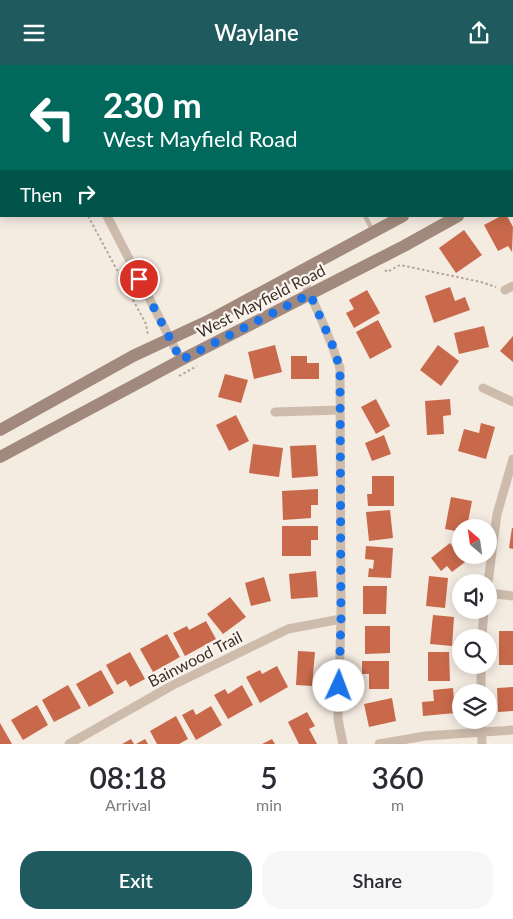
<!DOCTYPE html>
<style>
:root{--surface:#fff;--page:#f7f7f7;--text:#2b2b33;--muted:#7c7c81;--accent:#1f5a5e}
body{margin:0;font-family:Lato,sans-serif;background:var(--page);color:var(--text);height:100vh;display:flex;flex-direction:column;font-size:19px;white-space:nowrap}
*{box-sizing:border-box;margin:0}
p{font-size:16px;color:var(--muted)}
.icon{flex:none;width:28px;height:28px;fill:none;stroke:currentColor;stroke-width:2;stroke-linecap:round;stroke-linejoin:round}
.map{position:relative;height:679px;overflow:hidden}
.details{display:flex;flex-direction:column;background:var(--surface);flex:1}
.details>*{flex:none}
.banner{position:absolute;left:0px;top:0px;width:514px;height:152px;box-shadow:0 2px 12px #0003;background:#00695c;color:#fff;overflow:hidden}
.needle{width:32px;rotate:331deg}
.controls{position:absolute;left:452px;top:454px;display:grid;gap:10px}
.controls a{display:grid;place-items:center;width:45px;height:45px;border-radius:50%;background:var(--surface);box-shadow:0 2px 12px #0003;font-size:25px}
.pin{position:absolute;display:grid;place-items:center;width:42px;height:42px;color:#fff;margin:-21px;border:2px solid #fff;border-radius:50%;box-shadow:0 1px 5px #0007}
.me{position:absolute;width:55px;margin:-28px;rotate:2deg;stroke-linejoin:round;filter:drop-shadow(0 0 4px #0008)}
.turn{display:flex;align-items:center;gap:18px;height:105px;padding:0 20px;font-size:22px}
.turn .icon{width:65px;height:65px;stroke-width:2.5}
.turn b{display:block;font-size:35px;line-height:42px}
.then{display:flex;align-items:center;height:48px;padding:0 20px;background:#0003;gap:10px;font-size:19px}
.eta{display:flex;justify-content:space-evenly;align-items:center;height:85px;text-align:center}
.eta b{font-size:30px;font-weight:600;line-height:35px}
.primary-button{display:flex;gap:10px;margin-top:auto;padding:10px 20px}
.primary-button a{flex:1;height:58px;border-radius:20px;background:var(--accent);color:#fff;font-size:20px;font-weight:600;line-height:58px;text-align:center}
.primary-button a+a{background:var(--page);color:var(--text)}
header{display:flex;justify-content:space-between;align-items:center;height:65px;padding:0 20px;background:var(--accent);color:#fff;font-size:22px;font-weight:600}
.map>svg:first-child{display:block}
.building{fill:#c8694b}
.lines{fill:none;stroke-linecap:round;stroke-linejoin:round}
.path{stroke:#b9a596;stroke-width:2;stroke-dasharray:2.5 2.5;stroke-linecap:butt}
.lane{stroke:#cdbbac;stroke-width:4.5}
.street{stroke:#cdbbac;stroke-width:9}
.secondary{stroke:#a18a7d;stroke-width:12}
.route{stroke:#1a73e8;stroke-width:9;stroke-dasharray:0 16.2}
.labels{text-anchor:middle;stroke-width:4.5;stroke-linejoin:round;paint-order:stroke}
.street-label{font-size:16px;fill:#3b302b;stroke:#fbf5ee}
</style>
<header><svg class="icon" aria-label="menu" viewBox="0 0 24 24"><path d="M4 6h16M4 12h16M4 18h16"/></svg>Waylane<svg class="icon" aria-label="share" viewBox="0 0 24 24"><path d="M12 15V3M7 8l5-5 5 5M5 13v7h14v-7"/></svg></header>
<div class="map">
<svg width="513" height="679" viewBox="0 0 513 679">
<rect width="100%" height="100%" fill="#f4ebe1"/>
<path class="building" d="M501 151H507L513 162 512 187 508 181 498 186 484 160Z
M464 165 482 190 456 208 439 183Z
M450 222 455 236 465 232 470 245 434 258 425 231Z
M367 225 380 248 354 263 346 248 354 244 349 235Z
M378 255 392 282 370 294 356 267Z
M484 261 489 282 459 289 454 268Z
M513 271V297L500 286Z
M275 280 282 307 254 314 248 287Z
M438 280 459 296 441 321 420 305Z
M291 291H307V298H319V314H291Z
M225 309 248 315 241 338 218 332Z
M376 334 390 361 376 369 361 342Z
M450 334 451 350 443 351 444 369 427 370 425 336Z
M236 350 249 376 229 386 216 360Z
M481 358 495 362 486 394 458 386 464 364 479 368Z
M384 370 391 389 372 396 365 378Z
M253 379 283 383 279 412 249 408Z
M316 380 318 411 292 413 290 381Z
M372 411H394V441H368L367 429H372Z
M318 424V440H311V453L283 455 282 426Z
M451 432 472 436 467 462H461V467L445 464Z
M390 445 393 473 369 476 366 447Z
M282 461H318V475H311V491H282Z
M512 463H513V484L509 483Z
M450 478 465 497 452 507 447 501 441 506 431 493Z
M366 481 393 483 391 513 368 512 369 503 373 504 374 495 365 494Z
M316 506 318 532 291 534 289 509Z
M429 511 448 513 445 543 426 541Z
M264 512 271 536 251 541 245 518Z
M363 521H387L386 549H363Z
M230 532 246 552 223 569 207 549Z
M433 550 454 552 452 581 430 579Z
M206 556 216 574 185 591 173 568 187 561 189 565Z
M365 561H390V588L365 589Z
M499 566H513V600H499Z
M167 569 180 592 153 607 140 584Z
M298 586 315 587 312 621 296 620Z
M130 587 145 614 130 622 126 615 117 620 106 600Z
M428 587H449L450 616H428Z
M362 596H389V624H369V609H362Z
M277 601 288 622 260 638 246 612 260 605 262 609Z
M101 605 114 628 89 642 76 619Z
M68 620 81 643 54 657 42 635Z
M242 620 253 640 228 654 214 630 225 624 228 629Z
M513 622V646L498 647 497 623Z
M453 623 455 648 423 651 422 637 434 636 433 625Z
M392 633 396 656 369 662 364 639Z
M37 640 48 660 23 675 11 655Z
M211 641 222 660 196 675 182 650 193 644 196 650Z
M307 647 315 661 309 664 317 679H299L288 657Z
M176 651 188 674 179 679H157L150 666Z
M0 658 12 679H0Z
M131 674 134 679H122Z
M145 674 148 679H136Z
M272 674 275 679H262Z"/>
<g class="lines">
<path class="path" d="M88 151 146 259 148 271
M385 205 387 207 400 200 481 217 496 222
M179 311 197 301"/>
<path class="lane" d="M286 0V1
M0 52 1 51
M365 151 373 166"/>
<path class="street" d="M26 0 27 1
M107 151 181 295
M299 207C315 238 329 270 340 303L341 554 338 654 343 679
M505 225 513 221
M483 323 513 337
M275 347 340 345
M488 518 497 449 513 394
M489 528 513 531
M482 572 484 545
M481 600V628
M481 655 482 679
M69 679 173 620 288 564 341 554
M379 679 425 671 513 665"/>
<path class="secondary" d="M512 90H513
M512 121H513
M0 365 133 291 208 256 403 151
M0 392 181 295 404 181 458 151"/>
</g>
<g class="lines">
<path class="route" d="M139 214 181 295 310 229 332 279 340 303 341 554 339 621"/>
</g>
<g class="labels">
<g class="street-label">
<text transform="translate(261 236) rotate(-27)" y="6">West Mayfield Road</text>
<text transform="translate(195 594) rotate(-27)" y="6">Bainwood Trail</text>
</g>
</g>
</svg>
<div class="controls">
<a><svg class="needle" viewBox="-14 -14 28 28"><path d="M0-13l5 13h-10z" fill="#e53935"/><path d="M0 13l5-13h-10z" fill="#7c7c81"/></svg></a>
<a><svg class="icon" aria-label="sound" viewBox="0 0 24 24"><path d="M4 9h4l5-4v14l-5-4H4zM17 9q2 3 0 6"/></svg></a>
<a><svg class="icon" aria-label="search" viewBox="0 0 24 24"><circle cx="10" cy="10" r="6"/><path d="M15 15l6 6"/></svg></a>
<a><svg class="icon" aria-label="layers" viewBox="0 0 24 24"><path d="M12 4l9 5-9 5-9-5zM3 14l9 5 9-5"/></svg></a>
</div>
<div class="pin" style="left:139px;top:214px;background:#d93025"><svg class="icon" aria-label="arrive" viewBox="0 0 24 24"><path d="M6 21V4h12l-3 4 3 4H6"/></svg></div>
<svg class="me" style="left:339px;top:621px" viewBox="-20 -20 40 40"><circle r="19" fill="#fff"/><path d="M0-13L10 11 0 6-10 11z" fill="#1a73e8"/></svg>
<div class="banner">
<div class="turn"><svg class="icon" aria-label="left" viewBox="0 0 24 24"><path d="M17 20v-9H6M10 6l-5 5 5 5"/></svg><div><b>230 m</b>West Mayfield Road</div></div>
<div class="then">Then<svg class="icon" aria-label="right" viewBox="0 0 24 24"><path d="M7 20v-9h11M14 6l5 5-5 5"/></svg></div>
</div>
</div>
<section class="details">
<div class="eta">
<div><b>08:18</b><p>Arrival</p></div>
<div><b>5</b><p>min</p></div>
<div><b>360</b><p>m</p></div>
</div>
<div class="primary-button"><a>Exit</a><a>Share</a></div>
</section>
